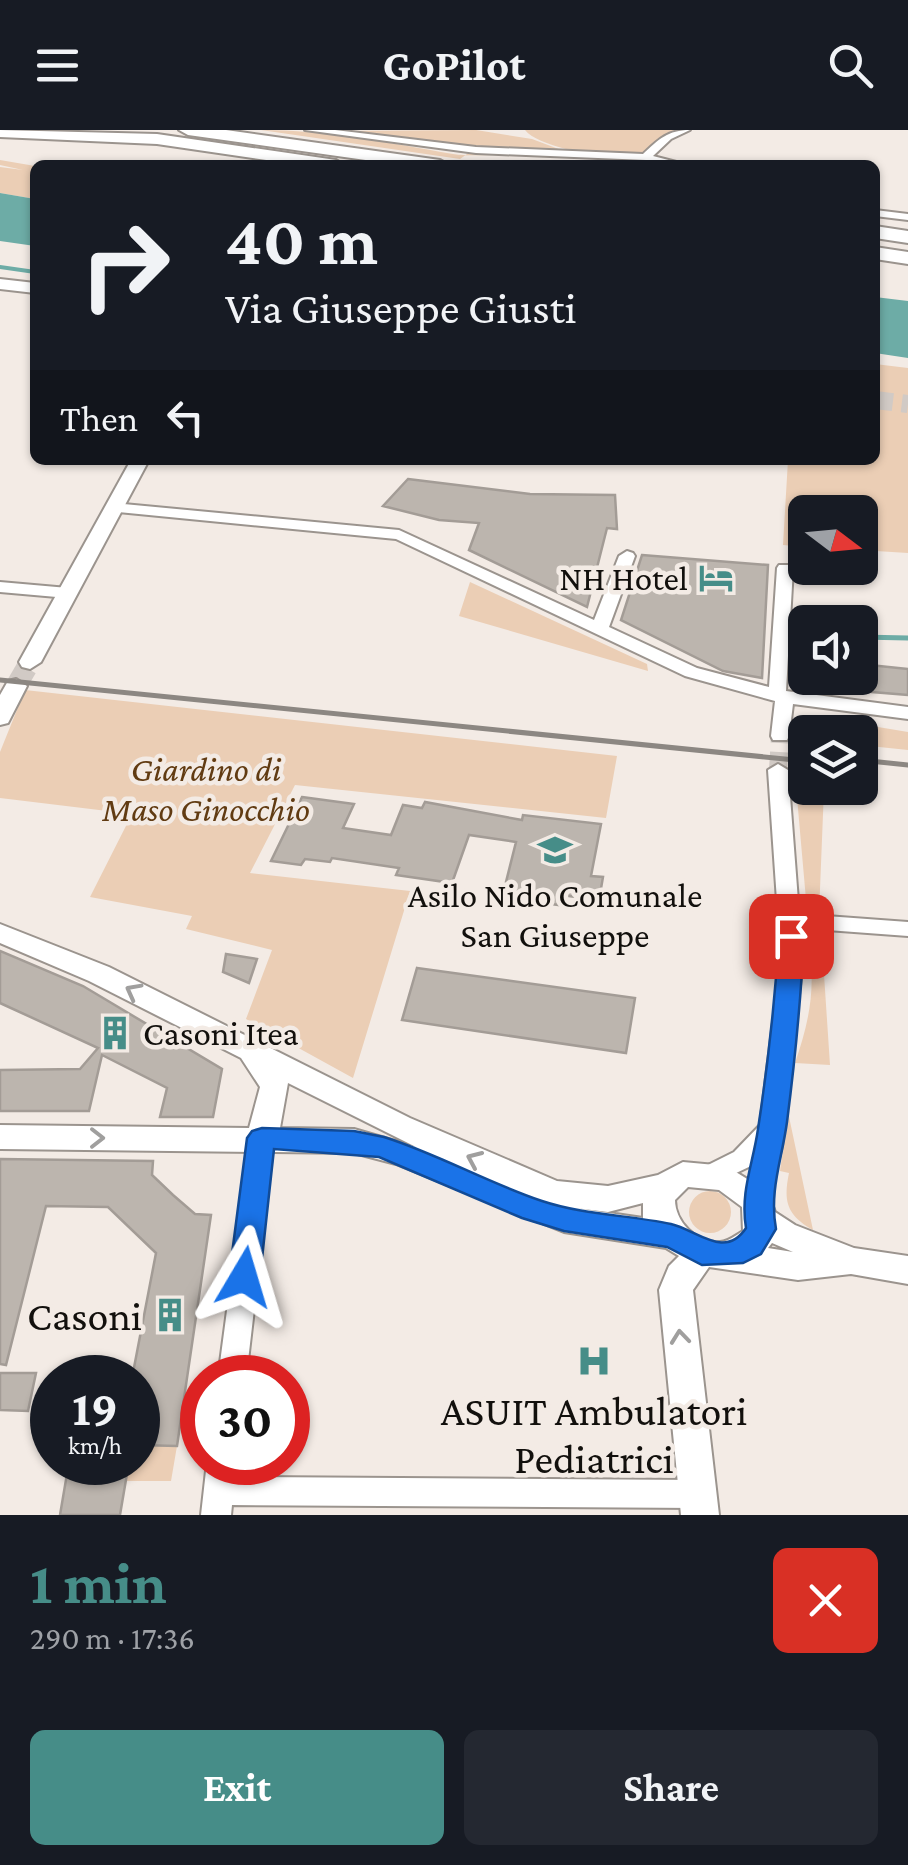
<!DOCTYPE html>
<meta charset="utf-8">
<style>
:root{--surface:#171b24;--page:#242831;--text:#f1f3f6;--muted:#9ea1a6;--accent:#468d88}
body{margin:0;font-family:"Crimson Pro",serif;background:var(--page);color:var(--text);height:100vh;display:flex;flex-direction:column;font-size:38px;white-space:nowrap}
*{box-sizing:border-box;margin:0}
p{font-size:32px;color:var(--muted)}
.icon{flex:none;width:55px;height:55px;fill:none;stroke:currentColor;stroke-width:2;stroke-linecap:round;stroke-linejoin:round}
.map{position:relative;height:1385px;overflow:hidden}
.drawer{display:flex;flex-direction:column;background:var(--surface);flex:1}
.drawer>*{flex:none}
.top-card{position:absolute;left:30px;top:30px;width:850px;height:305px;border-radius:15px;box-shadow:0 2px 8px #0004;background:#171b24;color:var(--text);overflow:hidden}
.needle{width:65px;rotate:106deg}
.controls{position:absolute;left:788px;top:365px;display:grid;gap:20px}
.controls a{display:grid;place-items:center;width:90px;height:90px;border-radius:15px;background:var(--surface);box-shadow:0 2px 8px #0004;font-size:50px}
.speed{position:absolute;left:30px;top:1225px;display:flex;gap:20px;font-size:50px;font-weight:700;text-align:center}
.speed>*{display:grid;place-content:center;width:130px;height:130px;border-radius:50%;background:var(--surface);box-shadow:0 2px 8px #0004;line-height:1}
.speed small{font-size:25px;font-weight:400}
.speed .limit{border:15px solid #d22;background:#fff;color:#111}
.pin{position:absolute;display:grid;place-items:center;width:85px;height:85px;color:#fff;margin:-42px;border-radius:20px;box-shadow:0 5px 15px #0006}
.me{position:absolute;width:110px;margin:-55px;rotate:7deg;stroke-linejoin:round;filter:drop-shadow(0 0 8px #0008)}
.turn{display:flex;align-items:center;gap:35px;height:210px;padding:0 30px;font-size:45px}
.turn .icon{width:130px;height:130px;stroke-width:2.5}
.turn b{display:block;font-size:70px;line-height:85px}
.then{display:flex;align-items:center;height:95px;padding:0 30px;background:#0003;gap:20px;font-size:38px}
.round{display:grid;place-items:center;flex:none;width:105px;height:105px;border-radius:15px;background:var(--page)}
.head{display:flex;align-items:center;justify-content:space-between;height:170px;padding:0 30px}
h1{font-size:60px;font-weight:700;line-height:75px;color:var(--accent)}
.button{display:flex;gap:20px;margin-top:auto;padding:20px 30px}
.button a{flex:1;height:115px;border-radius:15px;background:var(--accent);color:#fff;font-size:40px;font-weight:700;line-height:115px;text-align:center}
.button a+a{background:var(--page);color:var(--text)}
header{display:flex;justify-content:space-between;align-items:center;height:130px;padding:0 30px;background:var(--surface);font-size:45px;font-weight:700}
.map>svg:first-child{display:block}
.green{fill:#ebceb5}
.water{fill:#6daca6}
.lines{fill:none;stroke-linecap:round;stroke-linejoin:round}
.stream-far1{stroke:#6daca6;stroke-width:4}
.stream{stroke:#6daca6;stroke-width:5}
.building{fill:#bcb5ae;stroke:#a39c96;stroke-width:2.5}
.minor-tunnel{stroke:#d1cac5;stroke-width:18;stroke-dasharray:18 9;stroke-linecap:butt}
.tertiary-tunnel-far1{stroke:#d1cac5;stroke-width:18;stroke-dasharray:18 9;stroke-linecap:butt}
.tertiary-tunnel{stroke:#d1cac5;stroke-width:21;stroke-dasharray:21 11;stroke-linecap:butt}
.minor-casing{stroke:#9b948e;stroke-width:4}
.tertiary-casing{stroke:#9b948e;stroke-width:4}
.trunk-casing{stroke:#9b948e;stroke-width:4}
.motorway-casing{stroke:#9b948e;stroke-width:4}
.minor{fill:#fff;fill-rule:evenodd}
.tertiary{fill:#fff;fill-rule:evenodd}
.trunk{fill:#fff;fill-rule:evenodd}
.motorway{fill:#fff;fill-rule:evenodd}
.rail{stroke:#8c8782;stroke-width:5}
.oneway{stroke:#a09f9e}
.route{fill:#1a73e8;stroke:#114b97;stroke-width:2.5}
.labels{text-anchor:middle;stroke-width:9;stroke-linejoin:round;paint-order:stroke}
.poi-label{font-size:35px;fill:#12100d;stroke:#f3ebe5;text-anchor:end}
.park-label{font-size:35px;font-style:italic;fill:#613b12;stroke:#f3ebe5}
.near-poi-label{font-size:42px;fill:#12100d;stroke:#f3ebe5;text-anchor:end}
</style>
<header><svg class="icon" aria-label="menu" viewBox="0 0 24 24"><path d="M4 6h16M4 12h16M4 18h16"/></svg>GoPilot<svg class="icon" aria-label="search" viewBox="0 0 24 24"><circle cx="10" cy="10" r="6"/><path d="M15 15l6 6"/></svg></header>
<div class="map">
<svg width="908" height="1385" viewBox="0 0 908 1385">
<rect width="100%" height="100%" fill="#f3ebe5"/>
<path class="green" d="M261 0C326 0 389 13 453 24 474 27 501 24 523 24H467L460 29Z
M476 0 532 9 564 21 513 22 340 1Z
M525 0H679C665 5 653 22 639 25 616 31 540 19 525 0Z
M0 30 35 36V69L0 63V37L23 40 0 35Z
M875 234 908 238V423L860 420V382H805V417L783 415 788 330H875Z
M470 452 647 534 648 541 459 486Z
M25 560 617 626 606 688 295 655 250 743 410 761 353 948 246 889 272 820 186 799 192 786 90 767 132 684 0 668V622Z
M818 587 908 602V620L860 615V602H805L802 609 805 592Z
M796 656 824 659 819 784 807 781Z
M811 798 821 799 830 935 795 933C806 901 814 870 811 836 811 826 804 824 803 814L812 815Z
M788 982 813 1100C787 1085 783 1072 789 1043L780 1041Z
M689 1082a21 21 0 1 1 42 0a21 21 0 1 1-42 0Z
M138 1315 177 1316 171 1351H125L129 1333 138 1332Z"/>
<path class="water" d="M0 63 35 69V116L0 111Z
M875 167 908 171V228L875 223Z"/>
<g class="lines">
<path class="stream-far1" d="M0 137 35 142"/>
<path class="stream" d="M790 506H805
M860 507 908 508"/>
</g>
<path class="building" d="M408 349 530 364 615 365 617 399 607 398 587 477 469 420 479 393 439 390 383 376Z
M642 425 768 435 762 548 723 541 621 490Z
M860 534 908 539V565L860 561Z
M302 667 354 674 343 698 391 705 403 675 422 678 425 672 522 690 523 685 601 694 591 746 603 747 599 770 561 765 559 775 535 772 537 764 504 760 516 712 469 705 452 753 396 745 399 738 332 728 330 732 305 729 301 735 271 731Z
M0 821 83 856 222 939 213 987H160L167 958 102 925 89 981H0V940L80 939 98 918 0 873Z
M226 824 257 829 249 853 223 842Z
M417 838 635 868 626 923 402 890Z
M0 1029 153 1031 152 1045 173 1065 195 1084 211 1085 177 1316 138 1315V1248H132L156 1123 108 1077 46 1076 6 1235 0 1234Z
M0 1243H36L28 1281 0 1280Z
M69 1332H129L120 1385H60Z"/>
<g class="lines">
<path class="minor-tunnel" d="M778 640 780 606"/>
<path class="tertiary-tunnel-far1" d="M875 270 908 274"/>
<path class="tertiary-tunnel" d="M16 556 30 532"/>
<g class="minor-casing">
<path id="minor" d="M305 0H335L476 17 643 24C659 9 668 0 690 0L671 9 653 26 688 35 646 30 476 23Z
M875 80 908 84V90L875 86Z
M113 373 399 400 594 490 619 426 627 421 633 423 635 426 609 497 697 538 769 557 777 438 779 435H791L793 438 786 561 908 577V589L793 574 789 606 787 610H773L771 606 775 571 685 546 396 409 108 381 105 378Z
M0 452 68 458 76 463 68 468 0 462Z
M778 634 788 640 799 784 908 792V806L800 798 803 829 782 1016 769 1070 765 1077 756 1080 747 1077 743 1070 753 1035 713 1054 704 1051 700 1044 704 1037 734 1022 760 995 781 829 768 640Z
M262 999 271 1001 274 1008 246 1248H218L250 1008 253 1001Z
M207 1332H237L235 1347 698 1350 709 1354 713 1364 709 1374 698 1378 232 1375 231 1385H201Z"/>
</g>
<g class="tertiary-casing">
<path id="tertiary" d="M0 149 35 153V163L0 159Z
M131 330H149L41 532 30 539 22 537 19 532Z
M16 549 27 556 8 593 0 595V565L8 551Z
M0 794 109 837 410 988 557 1051 608 1056 658 1045 683 1032 726 1036 767 1061 775 1082 795 1095 854 1118 908 1126V1154L851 1144 798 1150 709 1137 693 1160 719 1385H681L659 1160 669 1136 679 1126 666 1118 564 1102 396 1034 354 1023 0 1019V995L249 998 260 957 241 928 89 851 0 813ZM288 953 416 1017 354 999 280 998ZM688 1057 719 1060 742 1077 743 1101C736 1105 728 1112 720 1112 696 1114 675 1091 675 1070ZM643 1073V1088L575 1078 608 1082ZM772 1113 793 1122 768 1118Z"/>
</g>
<g class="trunk-casing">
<path id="trunk" d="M0 0 157 4 336 30 344 35H301L157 14 0 7Z
M875 117 908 122V134L875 129Z"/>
</g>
<g class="motorway-casing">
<path id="motorway" d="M179 0H226L440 30 449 35H401L188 5Z
M875 96 908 101V113L875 108Z"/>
</g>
<use href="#minor" class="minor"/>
<use href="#tertiary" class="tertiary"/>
<use href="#trunk" class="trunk"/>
<use href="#motorway" class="motorway"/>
<path class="rail" d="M0 550 805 631
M860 630 908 635"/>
</g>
<defs><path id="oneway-chevron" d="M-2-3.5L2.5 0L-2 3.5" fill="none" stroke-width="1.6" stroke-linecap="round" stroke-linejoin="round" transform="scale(2.5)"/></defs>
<g class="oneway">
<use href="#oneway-chevron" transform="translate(133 861) rotate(-152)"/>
<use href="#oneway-chevron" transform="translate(97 1008)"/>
<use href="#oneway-chevron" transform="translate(474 1029) rotate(-156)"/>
<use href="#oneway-chevron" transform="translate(680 1207) rotate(-96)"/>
</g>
<path class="route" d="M791 798 804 806C801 869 795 930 787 992 782 1029 769 1061 776 1099L761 1124 743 1133 702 1135 667 1117 564 1101 522 1088 379 1027 274 1019 260 1147 255 1156 244 1159 234 1156 229 1147 247 1008 252 1001 262 998 354 1001 384 1007C438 1024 488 1053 542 1071 584 1085 629 1085 671 1094 697 1100 725 1130 746 1098 740 1062 753 1034 758 999 768 934 775 871 779 806Z"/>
<defs>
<g id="hotel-bare" transform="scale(2.7)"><path d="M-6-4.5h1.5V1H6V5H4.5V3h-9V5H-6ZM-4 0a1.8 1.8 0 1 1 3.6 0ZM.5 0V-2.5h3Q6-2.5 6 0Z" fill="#468d88" stroke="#f3ebe5" stroke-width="2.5" paint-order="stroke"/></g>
<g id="school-bare" transform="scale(2.7)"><path d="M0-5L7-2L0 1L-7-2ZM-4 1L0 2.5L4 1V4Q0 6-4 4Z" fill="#468d88" stroke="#f3ebe5" stroke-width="2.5" paint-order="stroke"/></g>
<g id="building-bare" transform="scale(2.7)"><path d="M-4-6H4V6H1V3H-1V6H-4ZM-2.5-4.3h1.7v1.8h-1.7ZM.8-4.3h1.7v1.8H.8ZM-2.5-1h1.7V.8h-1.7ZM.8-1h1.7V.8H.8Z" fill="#468d88" stroke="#f3ebe5" stroke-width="2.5" paint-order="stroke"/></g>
<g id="hospital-bare" transform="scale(2.7)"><path d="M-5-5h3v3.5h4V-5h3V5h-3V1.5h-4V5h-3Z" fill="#468d88" stroke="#f3ebe5" stroke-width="2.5" paint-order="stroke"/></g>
</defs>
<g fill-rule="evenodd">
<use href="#hotel-bare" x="716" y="448"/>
<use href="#school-bare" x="555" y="720"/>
<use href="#building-bare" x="115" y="903"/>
<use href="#building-bare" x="170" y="1185"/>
<use href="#hospital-bare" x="594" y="1231"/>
</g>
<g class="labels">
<g class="poi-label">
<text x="688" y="460">NH Hotel</text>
<text x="555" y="777" text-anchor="middle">Asilo Nido Comunale<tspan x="555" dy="40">San Giuseppe</tspan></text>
<text x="143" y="915" text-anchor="start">Casoni Itea</text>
</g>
<g class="park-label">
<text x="206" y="651">Giardino di<tspan x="206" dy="40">Maso Ginocchio</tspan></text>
</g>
<g class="near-poi-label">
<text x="142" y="1200">Casoni</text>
<text x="594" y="1295" text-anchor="middle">ASUIT Ambulatori<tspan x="594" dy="48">Pediatrici</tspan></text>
</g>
</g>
</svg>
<div class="controls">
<a><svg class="needle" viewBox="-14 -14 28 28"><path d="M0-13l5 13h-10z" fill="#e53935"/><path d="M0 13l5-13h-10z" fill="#9ea1a6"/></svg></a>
<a><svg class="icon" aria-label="sound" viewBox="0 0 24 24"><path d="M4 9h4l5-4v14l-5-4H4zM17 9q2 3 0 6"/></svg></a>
<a><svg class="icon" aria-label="layers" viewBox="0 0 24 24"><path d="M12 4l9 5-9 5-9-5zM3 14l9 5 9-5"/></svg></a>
</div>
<div class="speed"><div>19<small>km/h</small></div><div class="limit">30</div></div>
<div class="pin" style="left:791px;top:806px;background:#d93025"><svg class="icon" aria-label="arrive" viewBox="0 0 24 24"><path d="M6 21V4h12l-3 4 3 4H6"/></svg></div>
<svg class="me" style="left:244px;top:1147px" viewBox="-20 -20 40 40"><path d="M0-17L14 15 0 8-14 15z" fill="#1a73e8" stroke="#fff" stroke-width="4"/></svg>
<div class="top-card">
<div class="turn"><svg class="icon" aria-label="right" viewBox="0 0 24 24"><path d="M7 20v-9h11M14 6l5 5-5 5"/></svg><div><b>40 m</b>Via Giuseppe Giusti</div></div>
<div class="then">Then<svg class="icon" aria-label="left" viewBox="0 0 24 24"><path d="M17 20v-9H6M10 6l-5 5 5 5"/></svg></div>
</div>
</div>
<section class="drawer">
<div class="head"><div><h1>1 min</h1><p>290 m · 17:36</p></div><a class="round" style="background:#d93025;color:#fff"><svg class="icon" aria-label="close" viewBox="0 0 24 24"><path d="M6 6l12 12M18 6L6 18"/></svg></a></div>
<div class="button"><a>Exit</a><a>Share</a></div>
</section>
